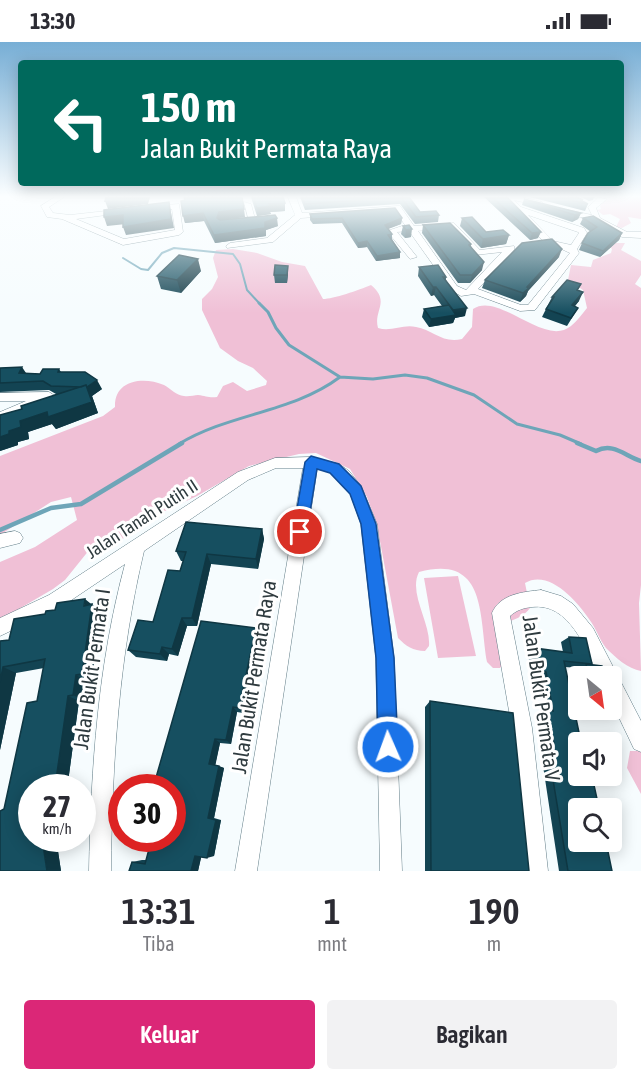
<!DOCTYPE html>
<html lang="id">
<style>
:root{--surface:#fff;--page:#f2f2f3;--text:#2b2b33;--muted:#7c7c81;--accent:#db2777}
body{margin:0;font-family:"Asap Condensed",sans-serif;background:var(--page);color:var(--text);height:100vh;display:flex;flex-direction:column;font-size:22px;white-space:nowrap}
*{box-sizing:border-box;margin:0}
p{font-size:20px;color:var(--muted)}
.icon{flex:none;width:33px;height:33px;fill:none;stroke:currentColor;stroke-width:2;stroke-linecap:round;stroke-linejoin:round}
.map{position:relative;height:829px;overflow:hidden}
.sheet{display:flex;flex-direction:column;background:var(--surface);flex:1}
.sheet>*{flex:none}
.banner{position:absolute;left:18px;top:18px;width:606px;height:126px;border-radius:6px;box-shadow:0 3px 15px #0003;background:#00695c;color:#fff;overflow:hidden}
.needle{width:39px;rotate:151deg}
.controls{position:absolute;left:568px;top:624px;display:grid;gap:12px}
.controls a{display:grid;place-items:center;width:54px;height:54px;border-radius:6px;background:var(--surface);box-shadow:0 3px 15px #0003;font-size:30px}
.speed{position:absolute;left:18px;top:732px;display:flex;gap:12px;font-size:30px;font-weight:700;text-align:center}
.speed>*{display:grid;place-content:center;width:78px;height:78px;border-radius:50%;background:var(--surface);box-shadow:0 3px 15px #0003;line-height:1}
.speed small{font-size:15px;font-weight:400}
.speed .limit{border:9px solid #d22;background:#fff;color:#111}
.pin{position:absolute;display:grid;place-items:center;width:51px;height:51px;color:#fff;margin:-26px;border:3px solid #fff;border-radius:50%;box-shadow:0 2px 6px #0007}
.me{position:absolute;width:66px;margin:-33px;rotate:358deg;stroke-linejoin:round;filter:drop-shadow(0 0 4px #0008)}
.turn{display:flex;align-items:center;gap:21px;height:126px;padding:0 24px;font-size:27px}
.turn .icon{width:78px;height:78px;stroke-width:2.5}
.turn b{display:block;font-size:42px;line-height:51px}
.eta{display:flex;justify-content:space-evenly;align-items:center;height:102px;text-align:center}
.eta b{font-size:36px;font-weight:600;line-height:42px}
.action{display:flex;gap:12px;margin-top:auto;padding:12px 24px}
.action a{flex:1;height:69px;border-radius:6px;background:var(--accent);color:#fff;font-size:24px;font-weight:600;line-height:69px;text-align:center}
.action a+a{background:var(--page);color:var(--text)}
.status{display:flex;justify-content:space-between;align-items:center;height:42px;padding:0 30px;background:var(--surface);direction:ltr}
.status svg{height:16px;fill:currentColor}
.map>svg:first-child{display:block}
.green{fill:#f0c0d6}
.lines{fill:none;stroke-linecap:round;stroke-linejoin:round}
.stream-far2{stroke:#6ea5b8;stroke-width:2}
.stream-far1{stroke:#6ea5b8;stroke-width:3}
.stream{stroke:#6ea5b8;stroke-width:4.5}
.minor-casing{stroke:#627d87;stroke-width:1}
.minor{fill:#fff;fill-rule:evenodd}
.wall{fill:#134453}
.shaded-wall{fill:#0f3743}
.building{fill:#164f60;stroke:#0f3743;stroke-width:1.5}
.route{fill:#1a73e8;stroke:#114b97;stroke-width:1.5}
.labels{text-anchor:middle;stroke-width:6;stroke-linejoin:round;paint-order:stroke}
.street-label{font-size:18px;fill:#2f3b3f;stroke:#fff}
.near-street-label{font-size:21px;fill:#2f3b3f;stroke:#fff}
</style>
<div class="status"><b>13:30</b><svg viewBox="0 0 49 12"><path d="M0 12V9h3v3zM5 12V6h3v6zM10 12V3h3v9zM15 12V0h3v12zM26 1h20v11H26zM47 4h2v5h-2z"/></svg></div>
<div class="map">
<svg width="641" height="829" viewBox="0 0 641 829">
<rect width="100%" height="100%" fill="#f6fcfe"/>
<path class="green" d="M601 155H641V177L628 175 631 181 622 186 616 185 620 177 610 172 603 173 597 168 601 167 600 164 605 157Z
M612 201H625L621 208 641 219V233L635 242 641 246V543L639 561 641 629C628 627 615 615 606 606 599 597 596 586 589 577 577 559 549 527 525 541L530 566C522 577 510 579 497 583L504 621 500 626H493L487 620C479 574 487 512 419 530 408 551 431 581 429 604L425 609C413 609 406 604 398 596L377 483 367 455 350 427 316 411 299 412 249 424 197 454 137 482 119 501 104 502 100 499 94 502 65 538 53 547 0 578V520L35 505 77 478 71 455 51 460 0 493V414L103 374 115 365C114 338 143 334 164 343 171 347 176 353 184 354 189 355 194 353 198 353 206 354 209 356 217 355L223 344 233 340 247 349 266 343 267 339 253 326 238 319 220 306 202 268V257L212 247 218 235 213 216 216 208 233 207 257 211 282 220 305 224 323 257C333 257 359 248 371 243 391 260 373 268 378 286 391 290 403 282 416 285 433 288 443 302 462 297L472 285 473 267C499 249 544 306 571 284 577 279 582 272 587 266L583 248 568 238 571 223 591 225 593 218 611 211 612 207 609 204Z
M458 534 476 614 438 616 424 536Z
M630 709H641V752L627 726Z"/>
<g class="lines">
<path class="stream-far2" d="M123 216 141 227 148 228 162 211 174 206 233 212 240 222 247 248 260 262"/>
<path class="stream-far1" d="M259 261 268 270 276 286 289 303 340 335 373 337 405 333 427 336 474 353 517 382 560 393 581 402
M179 402C230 371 292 371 340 335"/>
<path class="stream" d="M577 401 596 409C613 400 625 414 641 419
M0 488 51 466 81 462 182 401"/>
<g class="minor-casing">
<path id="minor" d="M55 155H64L49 165 53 171 70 173 124 167 125 169 121 171 76 177 124 197 175 188 172 167 152 168 148 166 152 164 179 162 183 190 179 193 123 203 62 177 47 175 41 164Z
M288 155H296L302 171 397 164H400L414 184 454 181 480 208 514 204V208L478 247 521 263H528L570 211 557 205 537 204V200L543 199 503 155H521L542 160V164H539L514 158 521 165 584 186 587 191 577 207 579 211 535 268 520 269 474 252 461 254 451 248 409 189 397 190 417 215 410 217 387 189 405 183 395 169 301 176 273 200 227 206 226 204 230 201 267 196 295 173ZM528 173 578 190 579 191 571 203 553 199ZM449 186 475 213 502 210 466 248 457 244 418 189Z
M594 155 607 157 596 166 600 176 627 190H641V196L622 195 590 178 559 169 563 167 592 173 588 165 597 157Z
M244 160 251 162 256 181 249 179Z
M49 350 55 354 53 357 0 380V370L26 359H0V351Z
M311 415 339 422 349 429 361 444 377 482 394 616 402 829H380L376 616 361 482 350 451 339 437 330 430 317 427 257 829H235L303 426H276L248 438 144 509C119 614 112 721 111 829H89C91 725 98 622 125 522L61 565 0 594V576L49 553 238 430 275 416Z
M15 489 20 491 23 496 20 501 0 506V492Z
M541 548 561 554 573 562 593 586 641 679V710L634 707 612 661V634H599C586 607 569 560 532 565 523 566 517 568 510 574L532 686 548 829H526L512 686 492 571C500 552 523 550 541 548Z"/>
</g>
<use href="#minor" class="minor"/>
</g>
<path class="wall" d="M251 155H283L285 161V169L270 170 271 172 257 174Z
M300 155H409L420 170 439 173 438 180 415 182 400 162 305 168Z
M484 155H507L538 196 530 198Z
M530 155H577L583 158 582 159 588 162 585 169Z
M581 155H594L593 158 589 159Z
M524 157 581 171 578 177 572 180 522 163Z
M181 159 245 175 221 178 278 184 266 188V194L215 201 204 179 185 181Z
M310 172 402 176 401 182 388 187 392 192V197L400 210V216L376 219 367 205 358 206 342 181 313 182 310 178Z
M462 176 486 190 509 193 506 202 481 206 460 184Z
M583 176 622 191 619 198 600 215 579 208 582 201 591 190 580 182Z
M409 183 411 195 405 196 401 192 403 184Z
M423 183 471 202V204L482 228 470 241H458L422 191Z
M559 215 528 249 526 254 520 260 482 246 485 238Z
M288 224V232L287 241H275L274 233Z
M419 225 446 235V238L465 274 455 276 453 281 429 285 422 275 424 267 442 264 434 253 431 254 418 234Z
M201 229 181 251 161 247 157 234Z
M581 242 578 248 579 259 575 264 578 266 567 284 542 275 552 255Z
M0 326 26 331 40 332 59 327 61 330 102 347 92 354 98 371 56 387 52 382 28 390 29 397 18 400V403L0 409V373L22 367 56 352 49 348 0 350Z
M262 487 264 497 258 527 211 522 197 584H187L178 614 169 612 167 619 136 615 128 608 153 580 180 529 183 519H181L176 509Z
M92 562 101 570 92 637 86 639 83 658 79 659 68 740H65L32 796H56L61 829 4 767 37 659 44 626 16 631 0 708V599L9 598 45 572Z
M256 586 259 594 243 671 237 670 231 702 220 701 215 723 224 726 214 776 221 778 214 814 201 815 198 829H129L132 820 142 818H146Z
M569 595 592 622 609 634H580L578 626 565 625 581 700 612 829H559L540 704 546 702 541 672 545 670 539 634 531 633 528 611 534 606 563 610 561 600Z
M430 659 529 829H425V665Z"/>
<path class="shaded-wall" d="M138 155H150L148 162 108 167 105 159Z
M169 160 174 186 126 193 123 185Z
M285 161V169L270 170 271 172 257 174V166L269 162Z
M244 167 245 175 221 178 219 184 217 176 219 170Z
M203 171 204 179 185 181 183 174Z
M581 171 578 177 572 180 575 173Z
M123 173 126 182 107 184 104 175Z
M277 176 278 184 266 188V194L215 201 214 193 265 180Z
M402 176 401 182 385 188V183Z
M412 187 411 195 405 196 406 188Z
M541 190 538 196 530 198 532 191Z
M622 191 619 198 600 215 603 209Z
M509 193 506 202 481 206 483 197Z
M367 199V205L358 206V201Z
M562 207 559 215 528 249 526 254 520 260 523 251 527 245Z
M400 210V216L376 219 377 214Z
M198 217 201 229 181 251 177 238Z
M484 220 482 228 470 241 472 233Z
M288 224V232L287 241V233Z
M433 245H436L434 253 431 254Z
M583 250 579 259 568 272 572 263Z
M467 266 465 274 455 276 453 281 429 285 431 277 453 268Z
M22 325 28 334 25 340 19 331Z
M97 338 102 347 92 354 87 345Z
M86 343 92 354 98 371 56 387 52 382 28 390 29 397 18 400V403L0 409V395L9 389 20 379Z
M262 487 264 497 258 527 256 517Z
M207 512 211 522 197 584 192 576Z
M85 557 101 570 92 637 82 632Z
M182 576 187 584 178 614 172 607Z
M256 586 259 594 243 671 239 666Z
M162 605 169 612 167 619 160 612Z
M3 625 16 631 0 708V640Z
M76 633 86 639 83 658 73 653Z
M68 654 79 659 68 740 56 738Z
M233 665 237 670 231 702 226 698Z
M215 697 220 701 215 725 209 722Z
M219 724 224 726 214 776H208Z
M53 739 65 740V746H53Z
M216 778H221L214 814 207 816Z
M42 796H56L61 829H47Z
M202 812 198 829H191L195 814Z"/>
<path class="building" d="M106 155H138L105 159Z
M184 155H242L244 167 219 170 217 176 220 178 275 173 277 176 265 180V186L214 193 203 171 183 174 181 159 185 158Z
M253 155H283L285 161 269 162 270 164 257 166Z
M302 155H409L420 170 436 169 439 173 416 175 401 155 305 162Z
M492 155H507L541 190 532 191Z
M558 155H577L583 158H580L588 162Z
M524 157 581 171 575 173Z
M169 160 171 177 123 185V173L104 175V168Z
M395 166 402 176 385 183 392 192 388 193 400 210 377 214 367 199 358 201 342 176 312 177 310 172Z
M593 174 622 191 603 209 582 201 588 191 597 185 583 176Z
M472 175 486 190 503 188 509 193 483 197 462 176Z
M450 181 471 202 469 203 484 220 472 233H460L423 183Z
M409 183 412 187 406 188 403 184Z
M552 197 562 207 527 245 529 246 523 251 485 238 522 201Z
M179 213 198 217 177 238 157 234Z
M275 223 288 224 287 233H274Z
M438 223 446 235H443L467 266 453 268 436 245H433L419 225Z
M567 238 581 242 577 248 583 250 572 263 578 266 571 276 546 267 554 255H552Z
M449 263 456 273 431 277 424 267Z
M22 325 19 331 40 332 43 327H59L58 330H85L97 338 87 345 86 343 81 345 51 344 43 339 0 341V326Z
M86 343 92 360 48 375 47 370 20 379 21 385 9 389V392L0 395V373L22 367 21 364Z
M186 480 262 487 256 517 207 512 192 576H182L172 607 162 605 160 612 128 608 138 578 153 580 168 528 180 529 186 510 176 509Z
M85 557 84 564 92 562 82 632 76 633 73 653 68 654 56 738 53 739V746H32V796H42L47 829H0V769L4 767 27 661 37 659 45 617 3 625 0 640V599L9 598 14 577 45 572 46 569 55 568 57 561Z
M201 579 256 586 239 666 233 665 226 698 215 697 209 722 219 724 208 776 216 778 207 816 195 814 191 829H129L132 820 145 822 152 796H172V746H153Z
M569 595 586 596 592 622 564 619 581 700H579V734H592L599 766H579V800H606L612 829H568L547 701 554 702 548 668 553 669 546 630 538 629 534 606 572 611Z
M586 622 602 624 608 632 609 634H589Z
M430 659 513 671 529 829H431Z"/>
<linearGradient id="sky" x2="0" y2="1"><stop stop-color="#77aed5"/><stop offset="0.57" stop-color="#fbfeff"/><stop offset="1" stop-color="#fbfeff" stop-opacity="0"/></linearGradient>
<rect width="641" height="271" fill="url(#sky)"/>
<path class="route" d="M311 414 339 422 361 444 376 482 394 616 398 705 395 712 388 715 381 712 378 705 376 616 361 482 350 452 330 431 317 427 306 495 300 497 295 495 293 490 305 420Z"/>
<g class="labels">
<g class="street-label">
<text transform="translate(142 477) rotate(-33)" y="6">Jalan Tanah Putih II</text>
</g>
<g class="near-street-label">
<text transform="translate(92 627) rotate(-82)" y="7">Jalan Bukit Permata I</text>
<text transform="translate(254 635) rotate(-81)" y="7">Jalan Bukit Permata Raya</text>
<text transform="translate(541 656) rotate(82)" y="7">Jalan Bukit Permata V</text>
</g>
</g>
</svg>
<div class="controls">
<a><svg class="needle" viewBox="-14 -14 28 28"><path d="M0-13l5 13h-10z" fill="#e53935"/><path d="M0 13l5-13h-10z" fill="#7c7c81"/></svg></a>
<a><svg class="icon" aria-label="sound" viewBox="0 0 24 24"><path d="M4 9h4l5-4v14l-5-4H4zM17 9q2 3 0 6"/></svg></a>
<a><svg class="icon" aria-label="search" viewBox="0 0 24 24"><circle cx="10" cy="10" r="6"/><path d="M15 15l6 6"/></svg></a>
</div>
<div class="speed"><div>27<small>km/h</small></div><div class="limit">30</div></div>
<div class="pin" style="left:300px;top:490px;background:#d93025"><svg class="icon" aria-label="arrive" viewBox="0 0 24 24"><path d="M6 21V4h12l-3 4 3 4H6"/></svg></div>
<svg class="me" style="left:388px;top:705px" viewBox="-20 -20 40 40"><circle r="17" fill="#1a73e8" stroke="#fff" stroke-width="3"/><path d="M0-11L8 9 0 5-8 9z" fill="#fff"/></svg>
<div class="banner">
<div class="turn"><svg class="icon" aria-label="left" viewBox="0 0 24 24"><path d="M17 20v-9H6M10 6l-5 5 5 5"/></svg><div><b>150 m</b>Jalan Bukit Permata Raya</div></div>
</div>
</div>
<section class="sheet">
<div class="eta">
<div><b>13:31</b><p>Tiba</p></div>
<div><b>1</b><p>mnt</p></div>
<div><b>190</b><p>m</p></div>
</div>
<div class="action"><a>Keluar</a><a>Bagikan</a></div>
</section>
